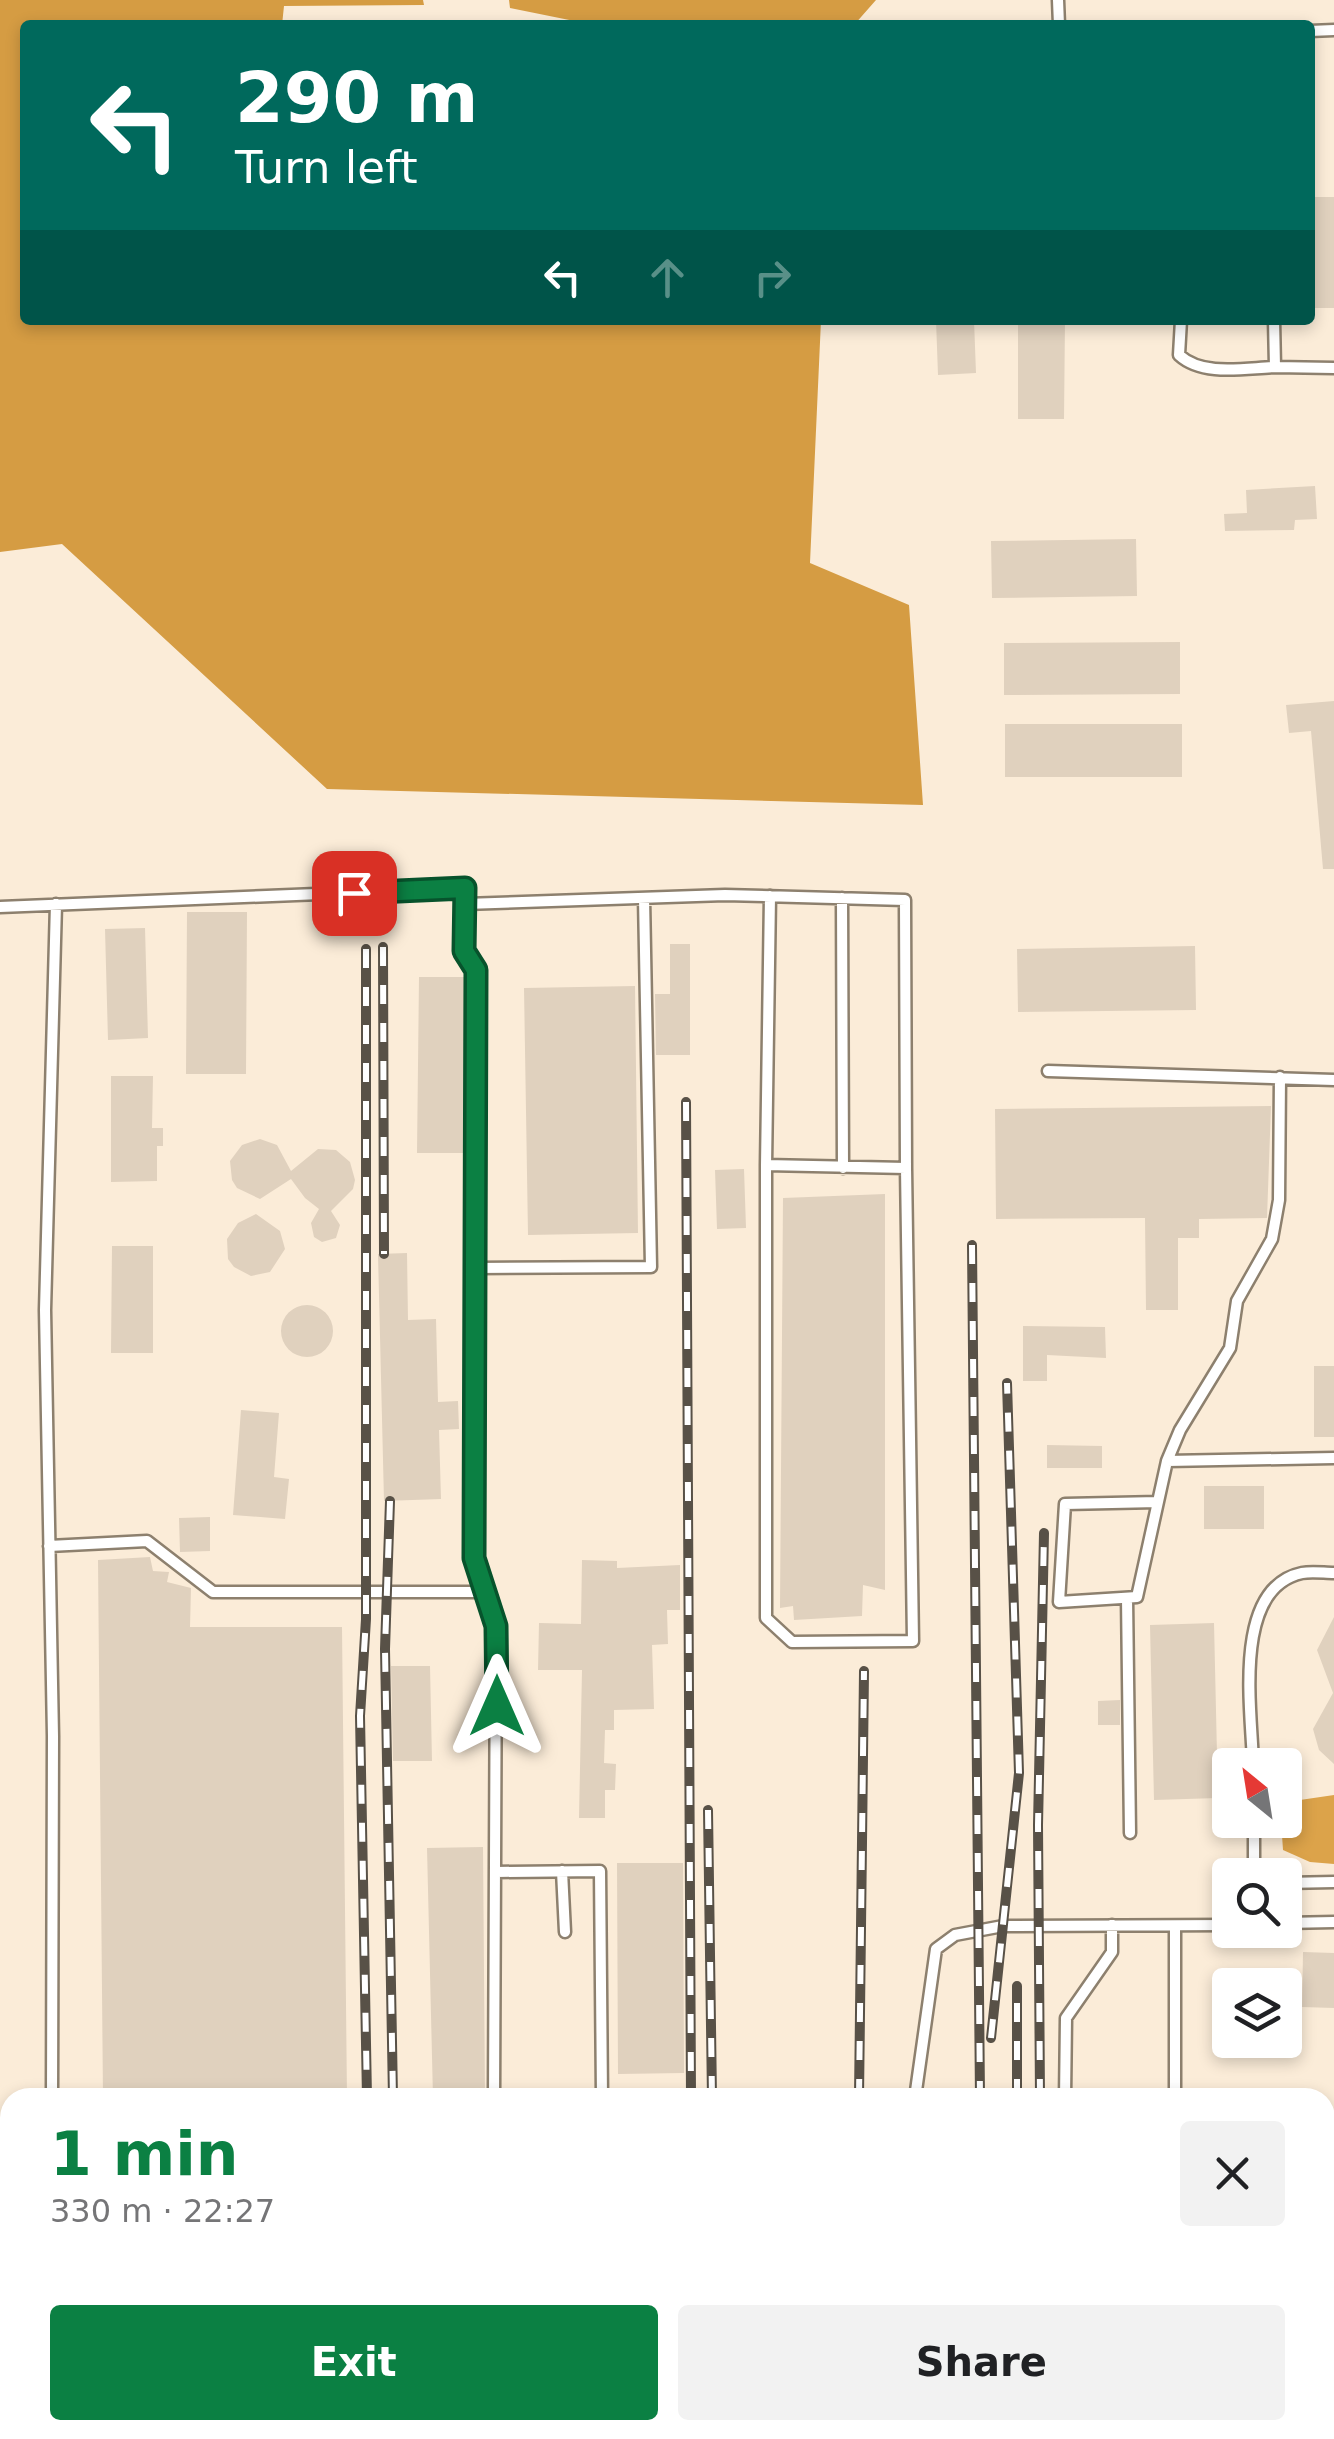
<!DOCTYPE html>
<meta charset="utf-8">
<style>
:root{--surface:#fff;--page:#f2f2f2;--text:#202124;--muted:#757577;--accent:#0b8043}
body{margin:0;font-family:"DejaVu Sans",sans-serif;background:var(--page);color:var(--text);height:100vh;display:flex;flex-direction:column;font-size:38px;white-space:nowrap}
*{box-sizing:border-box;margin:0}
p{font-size:32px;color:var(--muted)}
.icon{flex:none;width:55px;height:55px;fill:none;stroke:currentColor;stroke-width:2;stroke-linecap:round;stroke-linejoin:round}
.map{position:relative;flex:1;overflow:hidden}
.drawer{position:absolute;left:0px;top:2088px;width:1335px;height:352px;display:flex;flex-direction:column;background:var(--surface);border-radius:30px 30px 0 0;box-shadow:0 5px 15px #0003}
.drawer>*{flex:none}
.top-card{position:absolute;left:20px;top:20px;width:1295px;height:305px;border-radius:10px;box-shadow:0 5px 15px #0003;background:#00695c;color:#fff;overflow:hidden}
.needle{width:65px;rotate:330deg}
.tools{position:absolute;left:1212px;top:1748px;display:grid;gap:20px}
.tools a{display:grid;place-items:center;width:90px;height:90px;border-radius:10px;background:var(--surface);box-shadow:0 5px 15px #0003;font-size:50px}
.pin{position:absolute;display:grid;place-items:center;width:85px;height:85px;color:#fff;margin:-42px;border-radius:20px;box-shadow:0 5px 15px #0006}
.me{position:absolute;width:110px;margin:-55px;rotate:0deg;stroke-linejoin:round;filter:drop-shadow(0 0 8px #0008)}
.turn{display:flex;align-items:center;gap:35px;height:210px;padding:0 50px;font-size:45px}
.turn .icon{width:130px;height:130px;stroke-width:2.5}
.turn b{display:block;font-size:70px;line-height:85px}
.lanes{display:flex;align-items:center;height:95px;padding:0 50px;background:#0003;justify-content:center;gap:50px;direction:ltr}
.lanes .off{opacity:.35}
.round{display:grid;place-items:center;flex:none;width:105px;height:105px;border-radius:10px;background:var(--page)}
.overview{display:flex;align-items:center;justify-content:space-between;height:170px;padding:0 50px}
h1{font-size:60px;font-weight:600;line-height:75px;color:var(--accent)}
.cta{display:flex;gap:20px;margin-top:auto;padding:20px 50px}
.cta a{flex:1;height:115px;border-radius:10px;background:var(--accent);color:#fff;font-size:40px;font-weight:600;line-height:115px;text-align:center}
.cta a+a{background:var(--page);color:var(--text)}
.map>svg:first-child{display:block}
.forest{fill:#d59c43}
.water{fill:#dca34a}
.building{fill:#e0d1be}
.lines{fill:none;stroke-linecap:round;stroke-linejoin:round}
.service-casing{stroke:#8d806e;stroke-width:15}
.service{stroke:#fff;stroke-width:10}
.rail-casing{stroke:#585147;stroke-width:10}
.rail{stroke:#fff;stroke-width:6;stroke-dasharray:19;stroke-linecap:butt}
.route-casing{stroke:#07532c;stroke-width:25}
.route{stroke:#0b8043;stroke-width:18}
</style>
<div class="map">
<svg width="1334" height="2439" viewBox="0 0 1334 2439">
<rect width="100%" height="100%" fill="#fbecd8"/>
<path class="forest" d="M0 0H423L424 5 284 6 282 25H25V320H599L617 324 618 320H821L810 563 909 605 923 805 327 789 62 544 0 552Z
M509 0H876L854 25H594L510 8Z"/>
<path class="water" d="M1334 1795V1864L1310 1862 1283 1850 1281 1820H1285V1815L1300 1800Z"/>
<path class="building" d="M1310 197H1334V308H1310Z
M936 320H974L976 373 938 375Z
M1018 320H1065L1064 419H1018Z
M1315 486 1317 519 1295 520 1294 530 1225 531 1224 514 1247 513 1246 490Z
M1136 539 1137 596 992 598 991 541Z
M1180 642V694L1004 695V643Z
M1334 701V869H1323L1311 731 1289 733 1286 705Z
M1005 724H1182V777H1005Z
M187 912H247L246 1074H186Z
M145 928 148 1038 108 1040 105 929Z
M670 944H690V1055H656L655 994H670Z
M1195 946 1196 1010 1018 1012 1017 949Z
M419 977H466L463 1153H417Z
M635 986 638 1233 528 1235 524 988Z
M111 1076H153L152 1128H163V1146H157V1181L111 1182Z
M1271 1106 1267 1218 1199 1219V1238H1178V1310H1146L1145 1218 996 1219 995 1109Z
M260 1139 277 1145 291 1171 318 1149 336 1150 350 1162 355 1180 353 1189 331 1211 340 1225 336 1238 322 1242 314 1237 311 1223 319 1209 305 1198 291 1179 260 1199 237 1188 232 1180 230 1161 242 1145Z
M744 1169 746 1228 717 1229 715 1170Z
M885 1194V1590L863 1585 862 1616 794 1620 793 1606 780 1608 783 1198Z
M256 1214 280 1231 285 1249 270 1272 251 1276 234 1267 228 1259 227 1239 238 1223Z
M112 1246H153V1353H111Z
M407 1253 408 1320 436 1319 438 1402 458 1401 459 1429 439 1430 441 1499 384 1501 378 1254Z
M281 1331a26 26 0 1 1 52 0a26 26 0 1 1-52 0Z
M1023 1326 1105 1327 1106 1358 1047 1355V1381H1023Z
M1314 1366H1334V1437H1314Z
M241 1410 279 1413 274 1477 289 1479 285 1519 233 1515Z
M1047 1445 1102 1446V1468H1047Z
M1204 1486H1264V1529H1204Z
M210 1517V1551L180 1552 179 1518Z
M150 1557 153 1571 169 1572 167 1582 191 1588 190 1627H342L347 2098H103L98 1560Z
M582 1560 617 1561V1568L680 1565V1610H667L668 1644 652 1645 654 1709 614 1710V1730H605L604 1763 616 1764 615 1790H605V1818H579L582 1670H538L539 1623 581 1624Z
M1334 1617V1764L1319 1750 1313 1729 1333 1693 1317 1650Z
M1214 1623 1218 1798 1154 1800 1150 1625Z
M391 1666H430L432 1761H393Z
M1120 1700V1725H1098V1701Z
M483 1847 485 2098H433L427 1848Z
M617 1863H683L684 2073 618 2074Z
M1303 1952 1334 1953V2008L1302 2007Z
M1217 1976 1230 1977V2045L1214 2044Z"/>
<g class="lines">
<g class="service-casing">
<path id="service" d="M1058 0 1059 25
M1310 31 1334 30
M1181 320 1179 355C1203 377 1245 368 1275 367L1274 320
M1275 367 1334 368
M842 898 843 1168
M465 904 725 895 905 900 906 1168 766 1165 770 896
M0 907 465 888 463 951 476 971 475 1558 496 1626 494 2098
M1048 1071 1334 1080
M1280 1077 1279 1200 1272 1239 1237 1301 1230 1348 1180 1430 1167 1461 1334 1458
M766 1165V1618L792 1642 913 1641 906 1168
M476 1268 651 1267 644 898
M1158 1502 1065 1504 1059 1602 1137 1597 1167 1461
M49 1546 147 1541 213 1592H484
M1127 1598 1130 1833
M1253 1765C1252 1712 1231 1588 1302 1573 1312 1571 1324 1573 1334 1573
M1254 1820V1867L1263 1875
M562 1871 565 1932
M497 1872 600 1871 602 2098
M1285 1883 1334 1882
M1285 1923 1334 1922
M52 2098 53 1736 45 1310 56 904
M915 2098 936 1949 955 1935 1003 1926 1230 1925
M1065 2098 1066 2018 1112 1952V1925
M1158 2098 1175 2097V1926
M60 2430 61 2439
M436 2430V2439"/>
</g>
<use href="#service" class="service"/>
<g class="rail-casing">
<path id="rail" d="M383 947 384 1254
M366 949V1619L360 1716 367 2098
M686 1102 691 2098
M972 1245 980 2098
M390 1501 385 1649 393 2098
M708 1810 712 2098
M991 2038 1019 1773 1007 1383
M859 2098 864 1671
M1017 2098V1986
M1040 2098 1038 1825 1044 1533
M374 2430V2438
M392 2430V2439
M692 2430V2439
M885 2430V2439
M984 2430V2439
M1026 2430 1027 2439
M711 2439 712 2430
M858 2439V2430"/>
</g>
<use href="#rail" class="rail"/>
</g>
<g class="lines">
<g class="route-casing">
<path id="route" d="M354 893 465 888 464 951 476 970 474 1558 496 1626 497 1706"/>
</g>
<use href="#route" class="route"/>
</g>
</svg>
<div class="tools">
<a><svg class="needle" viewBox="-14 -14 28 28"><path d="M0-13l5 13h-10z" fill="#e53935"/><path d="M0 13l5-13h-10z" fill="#757577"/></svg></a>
<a><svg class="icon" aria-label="search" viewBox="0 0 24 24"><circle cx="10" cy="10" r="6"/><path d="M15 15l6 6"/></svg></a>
<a><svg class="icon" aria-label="layers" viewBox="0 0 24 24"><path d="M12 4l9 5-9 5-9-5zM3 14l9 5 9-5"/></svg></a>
</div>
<div class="pin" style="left:354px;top:893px;background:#d93025"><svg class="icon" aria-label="arrive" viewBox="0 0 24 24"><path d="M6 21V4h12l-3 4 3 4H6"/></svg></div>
<svg class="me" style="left:497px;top:1706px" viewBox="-20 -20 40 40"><path d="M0-17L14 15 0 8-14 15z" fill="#0b8043" stroke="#fff" stroke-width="4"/></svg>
<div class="top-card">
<div class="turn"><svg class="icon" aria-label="left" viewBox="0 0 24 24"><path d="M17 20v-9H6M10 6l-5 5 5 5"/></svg><div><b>290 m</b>Turn left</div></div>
<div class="lanes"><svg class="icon" aria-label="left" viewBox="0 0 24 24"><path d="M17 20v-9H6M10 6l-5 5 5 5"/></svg><svg class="icon off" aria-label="ahead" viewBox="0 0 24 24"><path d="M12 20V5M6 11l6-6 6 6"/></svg><svg class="icon off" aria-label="right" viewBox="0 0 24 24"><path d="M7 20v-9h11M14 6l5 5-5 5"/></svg></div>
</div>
<section class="drawer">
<div class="overview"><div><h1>1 min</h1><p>330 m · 22:27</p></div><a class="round"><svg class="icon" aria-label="close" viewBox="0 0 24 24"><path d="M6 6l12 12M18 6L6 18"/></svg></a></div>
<div class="cta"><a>Exit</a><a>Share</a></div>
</section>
</div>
